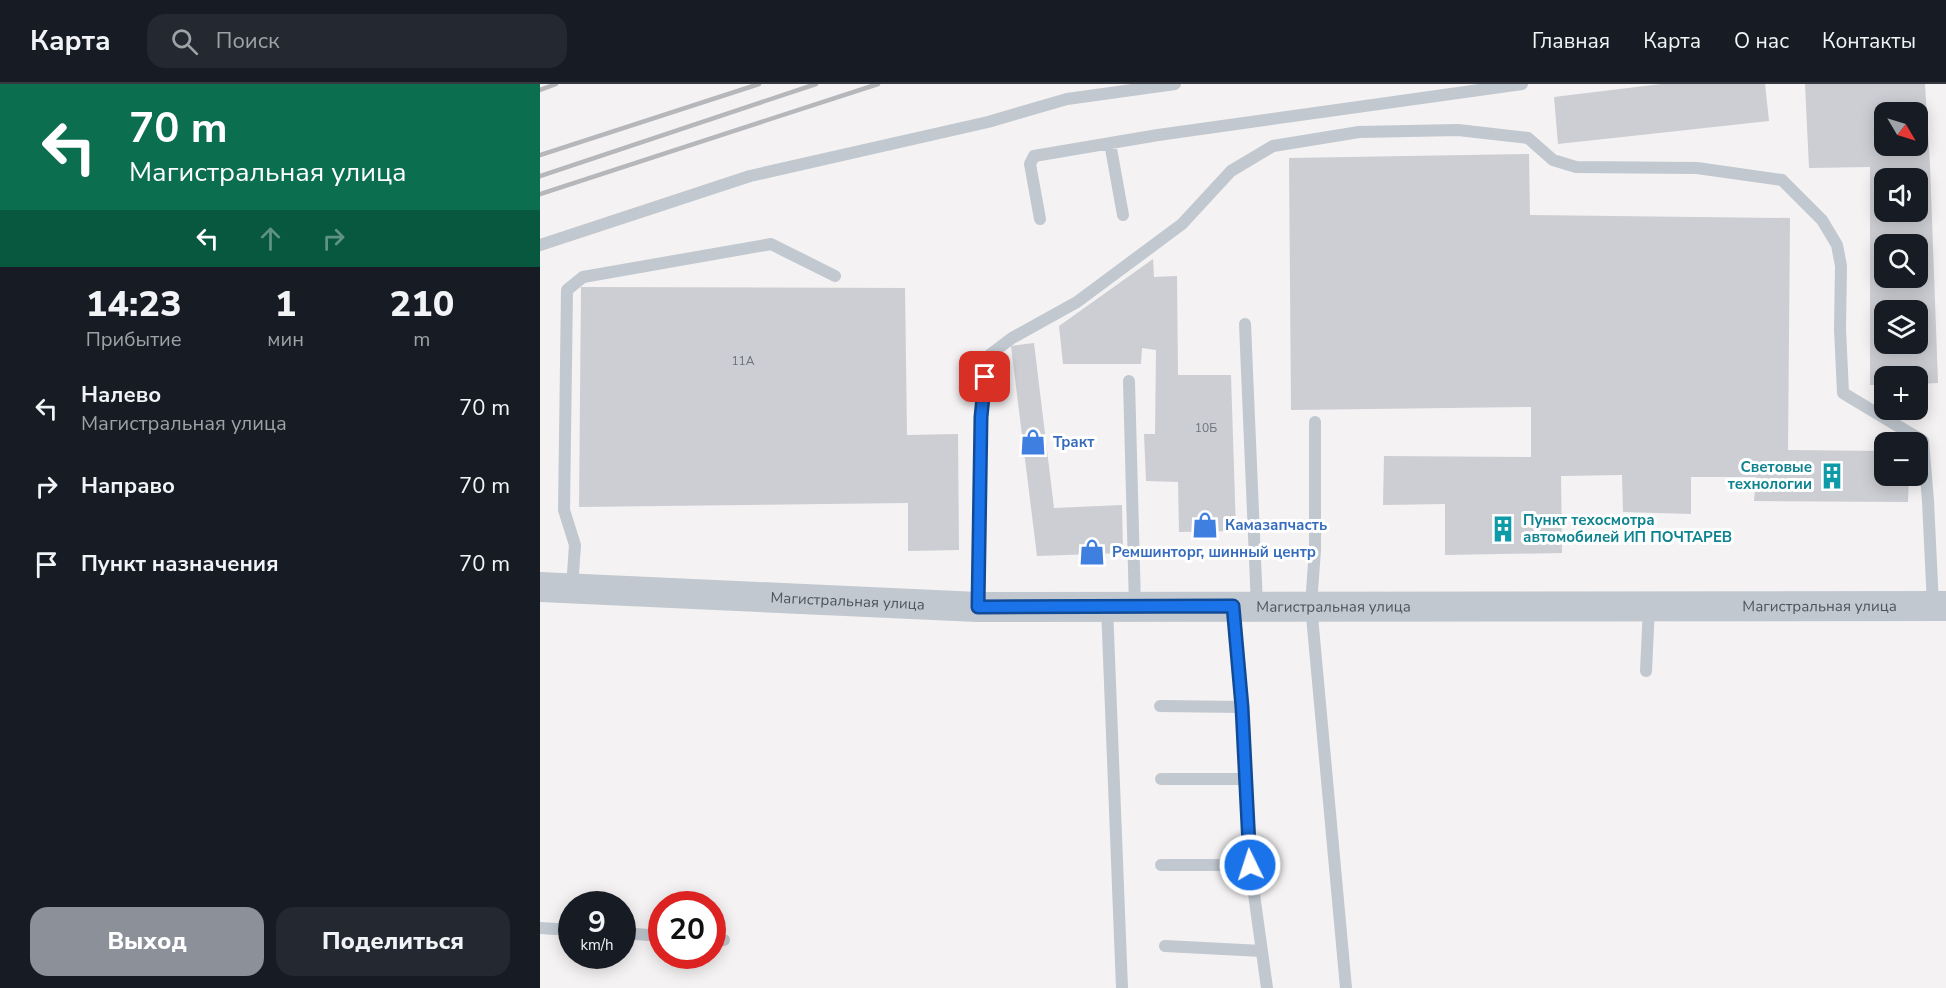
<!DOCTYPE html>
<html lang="ru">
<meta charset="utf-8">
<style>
:root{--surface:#171b24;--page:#242831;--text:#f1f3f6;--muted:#9ea1a6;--line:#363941;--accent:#8c9099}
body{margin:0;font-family:"Nunito Sans",sans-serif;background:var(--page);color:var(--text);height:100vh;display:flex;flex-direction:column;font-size:22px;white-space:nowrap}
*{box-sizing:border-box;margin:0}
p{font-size:20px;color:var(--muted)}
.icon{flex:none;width:33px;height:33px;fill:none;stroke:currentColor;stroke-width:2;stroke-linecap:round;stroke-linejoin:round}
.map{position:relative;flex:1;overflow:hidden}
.details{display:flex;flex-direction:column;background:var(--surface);width:540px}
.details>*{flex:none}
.top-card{background:#0b6e4f;color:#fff;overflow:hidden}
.needle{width:39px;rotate:128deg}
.buttons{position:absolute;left:1334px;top:18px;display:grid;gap:12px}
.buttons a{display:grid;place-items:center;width:54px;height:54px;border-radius:12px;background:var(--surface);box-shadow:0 3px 15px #0003;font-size:30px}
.speed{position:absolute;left:18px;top:807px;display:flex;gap:12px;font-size:30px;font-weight:700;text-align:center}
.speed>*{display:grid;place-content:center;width:78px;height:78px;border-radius:50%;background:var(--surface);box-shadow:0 3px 15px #0003;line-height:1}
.speed small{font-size:15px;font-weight:400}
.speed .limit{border:9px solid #d22;background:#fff;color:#111}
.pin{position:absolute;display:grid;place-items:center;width:51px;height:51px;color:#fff;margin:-26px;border-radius:12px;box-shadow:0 3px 9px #0006}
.me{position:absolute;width:66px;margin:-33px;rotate:356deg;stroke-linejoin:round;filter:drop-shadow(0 0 4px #0008)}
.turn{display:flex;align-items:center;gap:21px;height:126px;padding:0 30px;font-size:27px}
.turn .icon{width:78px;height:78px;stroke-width:2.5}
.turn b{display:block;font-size:42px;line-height:51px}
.lanes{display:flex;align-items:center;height:57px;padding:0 30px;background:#0003;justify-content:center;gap:30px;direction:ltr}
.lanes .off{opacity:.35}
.eta{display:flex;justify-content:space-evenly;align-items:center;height:102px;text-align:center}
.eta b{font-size:36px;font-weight:800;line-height:42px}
.primary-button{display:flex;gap:12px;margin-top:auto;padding:12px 30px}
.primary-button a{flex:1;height:69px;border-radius:18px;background:var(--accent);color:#fff;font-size:24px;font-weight:800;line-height:69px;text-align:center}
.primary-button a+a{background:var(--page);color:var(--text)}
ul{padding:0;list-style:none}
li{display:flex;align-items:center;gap:18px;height:78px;padding:0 30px}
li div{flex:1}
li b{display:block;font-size:22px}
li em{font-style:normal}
header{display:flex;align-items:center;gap:36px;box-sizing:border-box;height:84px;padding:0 30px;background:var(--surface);border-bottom:2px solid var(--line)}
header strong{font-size:28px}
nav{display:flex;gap:33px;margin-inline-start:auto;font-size:21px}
.search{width:420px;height:54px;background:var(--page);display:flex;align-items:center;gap:15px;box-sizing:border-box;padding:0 21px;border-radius:18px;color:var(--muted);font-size:22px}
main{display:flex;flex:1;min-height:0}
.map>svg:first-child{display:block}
.building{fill:#ccced3;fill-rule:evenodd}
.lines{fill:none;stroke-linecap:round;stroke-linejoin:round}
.service{stroke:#c1c8cf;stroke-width:12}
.tertiary{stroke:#c1c8cf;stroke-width:30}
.rail{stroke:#b5b7bb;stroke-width:4.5}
.route-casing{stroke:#114b97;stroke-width:15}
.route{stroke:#1a73e8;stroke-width:10}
.labels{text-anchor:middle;stroke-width:6;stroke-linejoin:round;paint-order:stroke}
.number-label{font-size:12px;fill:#6b727a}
.shop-label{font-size:15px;font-weight:bold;fill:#366cbe;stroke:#fff;text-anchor:start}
.culture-label{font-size:15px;font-weight:bold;fill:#0d838f;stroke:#fff;text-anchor:end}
.street-label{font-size:15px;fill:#4b535d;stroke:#fff}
</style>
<header>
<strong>Карта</strong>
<div class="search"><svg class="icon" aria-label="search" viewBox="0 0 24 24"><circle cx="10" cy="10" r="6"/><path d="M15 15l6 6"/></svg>Поиск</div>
<nav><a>Главная</a><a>Карта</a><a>О нас</a><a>Контакты</a></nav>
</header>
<main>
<section class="details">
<div class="top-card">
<div class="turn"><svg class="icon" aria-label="left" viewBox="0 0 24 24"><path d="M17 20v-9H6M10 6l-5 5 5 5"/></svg><div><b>70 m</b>Магистральная улица</div></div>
<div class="lanes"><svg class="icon" aria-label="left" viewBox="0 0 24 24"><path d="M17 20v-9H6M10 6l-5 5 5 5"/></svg><svg class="icon off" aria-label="ahead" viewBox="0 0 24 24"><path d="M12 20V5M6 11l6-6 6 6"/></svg><svg class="icon off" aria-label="right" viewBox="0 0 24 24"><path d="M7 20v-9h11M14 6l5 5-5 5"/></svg></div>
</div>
<div class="eta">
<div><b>14:23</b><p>Прибытие</p></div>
<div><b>1</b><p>мин</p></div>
<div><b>210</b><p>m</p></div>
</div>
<ul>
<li><svg class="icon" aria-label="left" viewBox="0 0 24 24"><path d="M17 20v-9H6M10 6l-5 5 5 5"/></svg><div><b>Налево</b><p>Магистральная улица</p></div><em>70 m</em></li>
<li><svg class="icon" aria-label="right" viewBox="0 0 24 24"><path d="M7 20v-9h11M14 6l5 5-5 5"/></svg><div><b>Направо</b></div><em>70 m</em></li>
<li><svg class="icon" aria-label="arrive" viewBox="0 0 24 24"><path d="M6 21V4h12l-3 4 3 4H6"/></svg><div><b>Пункт назначения</b></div><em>70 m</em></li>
</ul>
<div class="primary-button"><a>Выход</a><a>Поделиться</a></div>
</section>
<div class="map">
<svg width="1406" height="904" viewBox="0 0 1406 904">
<rect width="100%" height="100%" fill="#f4f2f2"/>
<path class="building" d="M1121 0H1225L1229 37 1018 60 1014 13Z
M1265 0H1385L1390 81 1398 299 1377 300V292H1344V301H1330V83L1269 84ZM1344 28H1377V62H1344ZM1344 94H1377V128H1344ZM1344 160H1377V194H1344ZM1344 226H1377V260H1344Z
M989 70 990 131 1250 134 1248 366 1344 367V392H1369L1368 418 1214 417 1216 393H1151V430L1083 428 1082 391 1021 392 1022 469 905 471V420L843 421 844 372 991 373V323L751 326 749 74Z
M613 175 614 193 637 192 638 291H691L696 447 639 448 638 398 606 397 604 350H615L616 266 602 264 601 280H523L519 242Z
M41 203 365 204 367 351 418 350 419 466 368 467V419L39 423Z
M494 259 514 424 582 421 583 469 497 472 471 262Z"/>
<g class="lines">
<path class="service" d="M570 59 583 131
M500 135 490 80 494 72 618 51 982 0
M0 161 210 92 448 38 527 15 635 0
M705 240 717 522
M589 297 595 522
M775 338V466L771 521 806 904
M32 504 35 461 24 426 27 206 43 193 231 160 295 192
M438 523 441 333 447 273 472 254 537 218 642 140 691 87 733 62 819 48 918 46 988 54 1013 76 1036 83 1157 84 1242 96 1282 136 1297 161 1301 182 1300 245 1303 309 1383 357 1388 417 1393 521
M567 523 582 904
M693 523 702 623 710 781 727 904
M1106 587 1109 523
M620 622 702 623
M621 695H705
M621 781H710
M0 844 32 846
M82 849 122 852
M172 855 184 856
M625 862 722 867"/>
<path class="tertiary" id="s1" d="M0 503 438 523 1406 522"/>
<path class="rail" d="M0 6 16 0
M0 71 219 0
M0 92 276 0
M0 110 338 0"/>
</g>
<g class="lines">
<g class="route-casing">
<path id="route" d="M445 293 441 333 438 523 693 522 702 623 710 781"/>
</g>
<use href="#route" class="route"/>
</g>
<defs>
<g id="shop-bare" transform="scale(2.07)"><path d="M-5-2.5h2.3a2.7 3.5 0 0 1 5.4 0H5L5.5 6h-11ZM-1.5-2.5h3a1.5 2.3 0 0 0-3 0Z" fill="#3f7fe0" stroke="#fff" stroke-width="2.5" paint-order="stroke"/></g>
<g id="building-bare" transform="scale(2.07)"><path d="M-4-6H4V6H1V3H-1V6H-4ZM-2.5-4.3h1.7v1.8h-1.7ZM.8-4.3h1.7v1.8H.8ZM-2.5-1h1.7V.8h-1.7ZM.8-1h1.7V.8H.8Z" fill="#0f9aa8" stroke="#fff" stroke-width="2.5" paint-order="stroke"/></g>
</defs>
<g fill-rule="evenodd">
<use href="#shop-bare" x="493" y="358"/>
<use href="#building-bare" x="1292" y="392"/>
<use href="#shop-bare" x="665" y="441"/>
<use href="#building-bare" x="963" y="445"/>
<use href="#shop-bare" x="552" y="468"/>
</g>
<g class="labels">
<g class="number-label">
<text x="203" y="281">11А</text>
<text x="666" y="348">10Б</text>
</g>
<g class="shop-label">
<text x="513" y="363">Тракт</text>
<text x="685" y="446">Камазапчасть</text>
<text x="572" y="473">Ремшинторг, шинный центр</text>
</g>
<g class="culture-label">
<text x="1272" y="388">Световые<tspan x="1272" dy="17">технологии</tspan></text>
<text x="983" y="441" text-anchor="start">Пункт техосмотра<tspan x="983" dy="17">автомобилей ИП ПОЧТАРЕВ</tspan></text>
</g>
<g class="street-label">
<text dy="5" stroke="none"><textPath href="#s1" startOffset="308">Магистральная улица</textPath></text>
<text dy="5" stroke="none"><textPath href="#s1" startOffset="794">Магистральная улица</textPath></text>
<text dy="5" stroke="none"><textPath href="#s1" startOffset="1280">Магистральная улица</textPath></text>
</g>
</g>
</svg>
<div class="buttons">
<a><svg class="needle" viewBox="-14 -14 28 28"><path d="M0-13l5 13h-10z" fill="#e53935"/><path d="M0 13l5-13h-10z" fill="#9ea1a6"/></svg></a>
<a><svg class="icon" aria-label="sound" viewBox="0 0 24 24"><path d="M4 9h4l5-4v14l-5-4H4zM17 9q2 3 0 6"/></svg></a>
<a><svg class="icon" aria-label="search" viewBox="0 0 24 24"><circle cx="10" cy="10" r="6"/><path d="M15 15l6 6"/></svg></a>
<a><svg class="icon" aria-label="layers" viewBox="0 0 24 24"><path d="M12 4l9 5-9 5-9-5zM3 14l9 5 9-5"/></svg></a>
<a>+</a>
<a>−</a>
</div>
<div class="speed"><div>9<small>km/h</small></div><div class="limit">20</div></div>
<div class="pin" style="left:445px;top:293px;background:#d93025"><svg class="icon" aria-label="arrive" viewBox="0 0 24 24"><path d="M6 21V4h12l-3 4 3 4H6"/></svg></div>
<svg class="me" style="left:710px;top:781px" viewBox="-20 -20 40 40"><circle r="17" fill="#1a73e8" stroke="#fff" stroke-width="3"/><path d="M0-11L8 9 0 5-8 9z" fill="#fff"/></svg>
</div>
</main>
